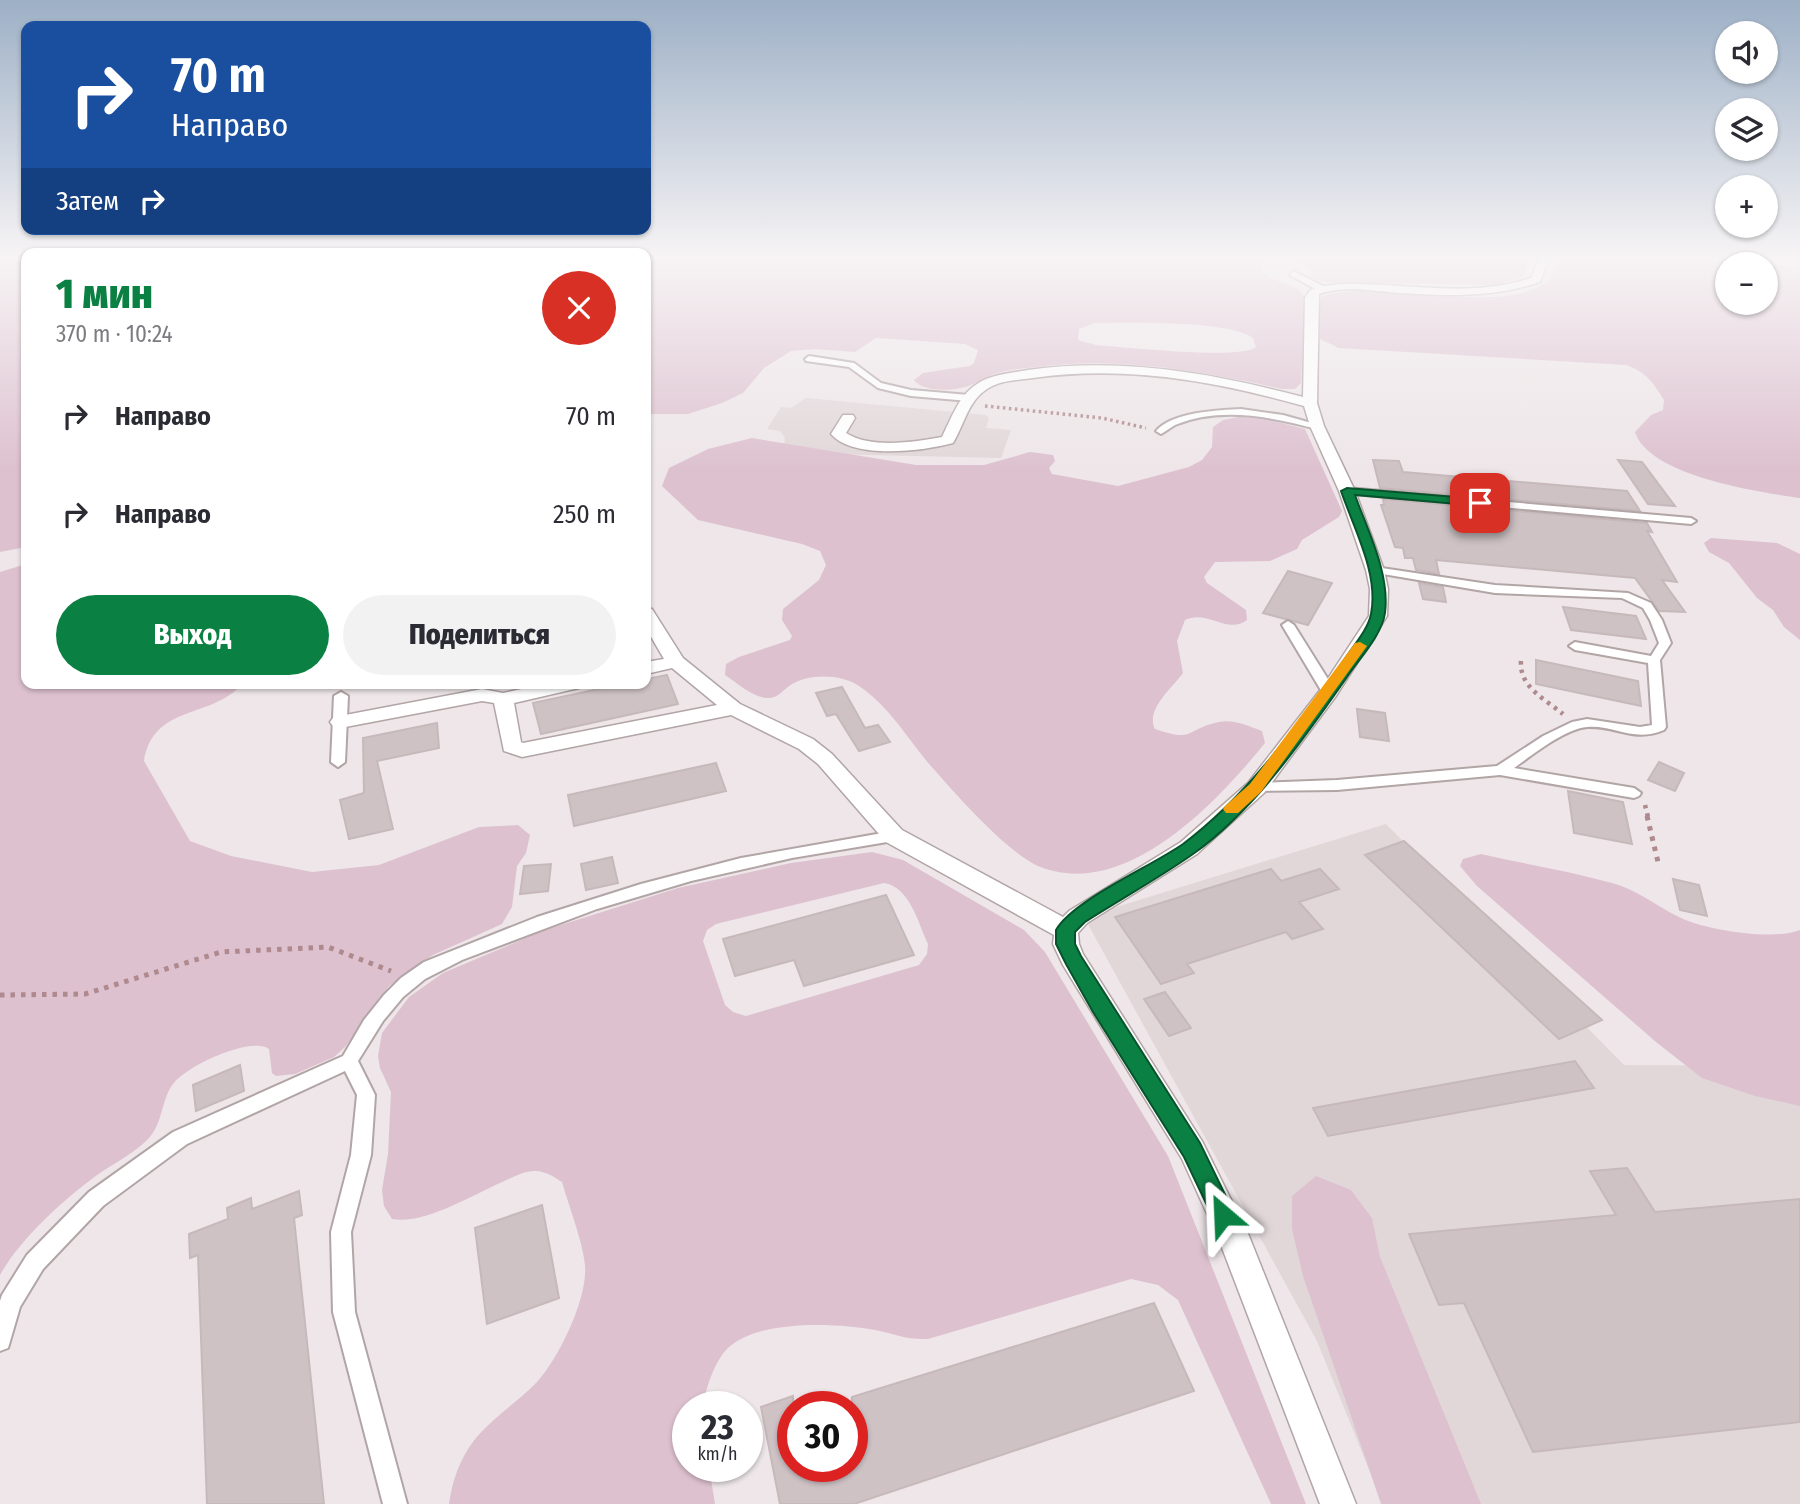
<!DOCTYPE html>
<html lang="ru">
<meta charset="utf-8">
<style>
:root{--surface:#fff;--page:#f2f2f3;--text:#2b2b33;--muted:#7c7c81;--accent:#0b8043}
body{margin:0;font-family:"Fira Sans Condensed",sans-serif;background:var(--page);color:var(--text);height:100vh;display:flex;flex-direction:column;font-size:26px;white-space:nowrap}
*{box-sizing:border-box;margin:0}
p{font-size:23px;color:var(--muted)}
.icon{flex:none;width:38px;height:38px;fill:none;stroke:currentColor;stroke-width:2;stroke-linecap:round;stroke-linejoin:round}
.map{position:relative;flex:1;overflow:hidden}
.sheet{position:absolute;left:21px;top:248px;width:630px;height:441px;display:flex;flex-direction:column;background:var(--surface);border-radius:14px;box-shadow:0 2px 5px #0004}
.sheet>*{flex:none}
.guide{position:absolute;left:21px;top:21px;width:630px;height:214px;border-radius:14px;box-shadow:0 2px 5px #0004;background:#1a4fa0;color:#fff;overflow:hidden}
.tools{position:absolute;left:1715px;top:21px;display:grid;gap:14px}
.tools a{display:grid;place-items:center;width:63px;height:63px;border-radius:50%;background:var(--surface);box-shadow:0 2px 5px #0004;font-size:35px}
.speed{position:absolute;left:672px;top:1391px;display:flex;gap:14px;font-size:35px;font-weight:700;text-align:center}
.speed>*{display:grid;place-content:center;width:91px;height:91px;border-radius:50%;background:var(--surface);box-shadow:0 2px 5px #0004;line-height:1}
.speed small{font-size:18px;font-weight:400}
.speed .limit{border:10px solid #d22;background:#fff;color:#111}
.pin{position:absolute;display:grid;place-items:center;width:60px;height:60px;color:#fff;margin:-30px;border-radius:14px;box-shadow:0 4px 10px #0006}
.me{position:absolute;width:77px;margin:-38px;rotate:334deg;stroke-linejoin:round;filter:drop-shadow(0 0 5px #0008)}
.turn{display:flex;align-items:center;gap:24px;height:147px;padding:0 35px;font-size:32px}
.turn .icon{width:91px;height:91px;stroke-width:2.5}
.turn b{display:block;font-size:49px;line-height:60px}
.then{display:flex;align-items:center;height:66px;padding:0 35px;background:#0003;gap:14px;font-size:26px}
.round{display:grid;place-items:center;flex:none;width:74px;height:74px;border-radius:37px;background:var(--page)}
.summary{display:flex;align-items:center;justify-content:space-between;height:119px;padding:0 35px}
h1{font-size:42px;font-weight:800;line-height:52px;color:var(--accent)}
.action{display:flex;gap:14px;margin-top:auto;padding:14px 35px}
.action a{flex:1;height:80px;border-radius:42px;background:var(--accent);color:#fff;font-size:28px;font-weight:800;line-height:80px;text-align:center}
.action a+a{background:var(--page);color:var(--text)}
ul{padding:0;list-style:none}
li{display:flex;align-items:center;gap:21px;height:98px;padding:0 35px}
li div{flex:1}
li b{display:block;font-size:26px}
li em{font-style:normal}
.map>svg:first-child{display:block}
.built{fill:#e1d7d9}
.green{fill:#ddc1cf;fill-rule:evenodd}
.building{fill:#cec2c5;stroke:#c7b9bb;stroke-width:2}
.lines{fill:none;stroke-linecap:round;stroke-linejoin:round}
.lane-casing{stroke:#b2a5a6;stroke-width:4}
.street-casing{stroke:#b2a5a6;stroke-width:3}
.path-far2{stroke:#ae898d;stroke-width:3.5;stroke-dasharray:2.5 3.5;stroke-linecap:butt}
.path-far1{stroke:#ae898d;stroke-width:4.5;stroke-dasharray:3.5 5;stroke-linecap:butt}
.path{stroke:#ae898d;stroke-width:5;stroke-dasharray:4.5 6;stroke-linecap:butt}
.lane{fill:#fff;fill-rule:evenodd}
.street{fill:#fff;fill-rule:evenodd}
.route{fill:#0b8043;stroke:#07532c;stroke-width:2}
.slow{fill:#f59e0b}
</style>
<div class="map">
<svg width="1800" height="1504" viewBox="0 0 1800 1504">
<rect width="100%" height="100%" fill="#eee6e8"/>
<path class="built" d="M806 398 986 415 989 418 986 428 1011 430 1001 458 783 453 785 438 780 431 767 429 781 407 791 408Z
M1386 824 1624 1065 1780 1066 1800 1090V1504H1383L1317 1341 1084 917Z"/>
<path class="green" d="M0 259H26V547L0 552Z
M646 259H1531L1523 277 1496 285 1322 282 1311 277 1312 270 1302 263 1262 262V272C1274 284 1298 282 1305 298L1301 383 1295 389H1282C1202 371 1119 356 1037 367 1023 368 1007 370 994 374 984 378 975 384 965 387 952 391 922 392 914 380L923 373 970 366 974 363 978 350 965 344 876 338 855 352 815 349 791 351 764 368 743 393 722 403 688 414H646ZM1095 323C1129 323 1228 320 1253 338L1256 347C1241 360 1122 347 1096 345L1078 340 1079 329Z
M1558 259H1763L1800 272V498C1759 492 1649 476 1635 432L1651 415 1663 410 1664 400C1653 382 1646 372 1626 365L1339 348 1320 339V300L1323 296C1381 278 1499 317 1547 282 1554 277 1556 267 1558 259ZM1766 264V303H1727V264Z
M1238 417H1258L1305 429 1342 511 1339 517 1302 540 1297 549 1270 561 1215 562 1204 577 1207 583 1246 610 1247 620C1227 635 1208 609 1185 620L1177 641 1183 673C1172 688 1145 710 1155 729 1195 743 1185 729 1219 722 1234 719 1248 726 1262 731L1265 743C1217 802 1128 898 1043 868 1009 856 955 793 930 765 908 739 888 705 859 686 841 674 808 673 789 686 781 692 777 699 766 698 751 696 737 683 725 675L726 664 739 657 790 640 792 636 782 620 783 609 819 580 826 565 820 551 802 544 698 520 662 486 669 468 708 449 752 438 916 465H984L1030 452 1053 455 1055 461 1049 468 1052 474 1118 486 1189 467 1202 460 1212 447 1213 427 1223 420Z
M1711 538 1777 543 1800 554V640L1784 627 1773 610 1757 598 1729 563 1709 552 1704 543Z
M26 564V684H242C212 719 153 704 144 761L190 841 231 856 312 872 379 865 479 827 518 825 530 835 526 853 517 866 512 907 502 924 433 955 389 986 345 1047 334 1057 295 1074 276 1076 272 1073 269 1049C251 1036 186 1066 173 1084 161 1100 163 1123 149 1138 136 1152 113 1164 97 1175 63 1200 20 1239 0 1275V572Z
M872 852 903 860 1024 930 1045 952 1168 1156 1306 1504H1271L1178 1300 1158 1285 1131 1279 928 1339C905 1340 897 1334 875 1330 837 1323 759 1319 728 1348 715 1360 705 1390 703 1407H688V1466L709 1467 715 1504H449C452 1484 457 1467 468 1449 485 1422 515 1405 537 1382 559 1358 588 1298 585 1265 582 1239 569 1207 562 1182 554 1177 547 1172 537 1171 525 1170 511 1178 500 1183 471 1196 423 1225 392 1219L384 1206 382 1190 388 1154 391 1092 380 1068 378 1056 382 1033 409 997 443 973 545 930 678 888 791 863ZM884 883C910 887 918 923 928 944L927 954 919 965 746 1016 733 1012 725 1005 703 941 707 930 716 924Z
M1481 854C1524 864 1569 871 1612 883 1638 890 1656 906 1679 917 1704 930 1774 941 1800 930V1106L1755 1096 1702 1078 1656 1042 1477 886 1460 866 1463 859Z
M1316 1176 1351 1190 1372 1218 1380 1257 1481 1504H1381L1303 1276 1292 1229V1196Z"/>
<path class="building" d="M1373 460 1399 461 1403 472 1627 491 1640 511 1380 488Z
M1618 460 1642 462 1675 506 1648 504Z
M1383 499 1647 523 1652 532 1647 531 1677 582 1662 580 1685 612 1659 611 1635 578 1436 560 1439 574 1416 570 1413 558H1405L1403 548 1395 547 1381 505H1384Z
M1288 571 1332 583 1308 625 1263 613Z
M1419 583 1443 587 1446 602 1423 599Z
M1563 607 1636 616 1646 639 1571 630Z
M1536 660 1638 681 1641 706 1536 684Z
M667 675 678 704 541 734 533 703 622 684H646V679Z
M842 687 865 728 878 725 890 742 859 751 836 714 827 716 816 693Z
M1357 709 1385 713 1389 741 1360 737Z
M437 723 439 748 377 761 393 829 349 839 340 800 364 793 363 738Z
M1659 762 1684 773 1675 791 1648 780Z
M716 763 726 791 574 826 568 795Z
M1568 791 1623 802 1632 844 1574 833Z
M1404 841 1602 1020 1559 1039 1365 855Z
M612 857 618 883 586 890 581 864Z
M551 864 548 891 520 894 524 866Z
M1271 869 1281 881 1320 869 1339 889 1299 902 1323 929 1292 939 1286 932 1187 964 1194 973 1161 984 1115 917Z
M1673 879 1699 885 1707 916 1680 910Z
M886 895 914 955 804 986 794 960 735 976 723 939Z
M1165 992 1191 1028 1169 1036 1144 999Z
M1575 1061 1594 1088 1328 1136 1313 1108Z
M240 1065 244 1091 196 1111 193 1085Z
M1627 1168 1655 1212 1800 1199V1422L1533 1452 1464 1303 1439 1305 1409 1234 1616 1215 1590 1171Z
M299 1191 302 1215 294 1218 324 1504H207L198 1255 190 1258 189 1234 228 1219 227 1208 251 1198 252 1209Z
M542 1205 559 1298 487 1324 475 1228Z
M1154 1303 1194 1391 854 1504H780L761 1407 793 1396V1466H852V1397Z"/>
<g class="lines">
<g class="lane-casing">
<path id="lane" d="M1293 271 1325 287 1326 289 1319 291 1290 275Z
M809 356 854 363 881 383 911 390 969 395 973 398 969 401 911 396 878 388 849 367 806 361 805 359Z
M1241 409 1283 415 1322 426 1317 429C1271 417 1221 406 1175 425 1170 428 1166 431 1161 434L1156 431C1172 412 1218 410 1241 409Z
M1347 488 1691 518 1696 521 1691 524 1343 493 1342 491Z
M1375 567 1495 585 1628 593 1651 603 1662 620 1671 643 1660 660 1666 727 1664 730C1633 743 1616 725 1587 727 1565 729 1532 755 1514 768L1634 788 1641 793 1639 796 1634 798 1500 775 1337 790 1251 791 1249 788 1251 785 1256 783 1337 780 1497 766 1543 736 1572 722 1587 719 1640 727 1652 725 1648 663 1575 650 1569 646 1575 642 1651 656 1659 643 1650 620 1643 608 1622 598 1495 593 1371 572V568Z
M1288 621 1294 625 1336 692 1334 695 1329 696 1322 692 1282 625Z
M341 692 348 696 345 762 338 767 331 762 334 696Z
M894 831 899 832 902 836 899 840 792 858 691 881 597 909 462 960 425 979 403 997 383 1021 358 1061 375 1095 371 1155 351 1232 355 1312 407 1504H383L333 1312 331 1232 351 1155 357 1095 345 1071 187 1144 103 1206 43 1269 20 1307 8 1348 0 1351V1301L2 1295 27 1255 89 1192 173 1132 343 1056 364 1020 384 995 401 978 424 962 537 917 641 884 741 858Z"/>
</g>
<g class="street-casing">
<path id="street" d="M1539 259H1549L1540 282C1493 298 1448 296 1400 293 1374 291 1343 285 1319 294L1317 403 1324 426 1355 491 1384 570 1388 589 1387 616 1336 696 1264 793 1197 854 1087 923 1078 933 1079 944 1083 954 1202 1141 1249 1236 1356 1504H1320L1219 1240 1182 1159 1063 965 1053 944 1054 935 886 842 818 764 799 749 731 715 522 757 504 751 494 703 482 701 340 728 333 726 330 722 333 718 340 716 482 689 503 693 544 684H582L579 688 514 703 521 742 523 743 717 705 672 668 646 674V662L664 659 646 628V608L652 609 683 658 740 704 813 739 832 754 902 830 1063 917 1069 911 1181 842 1248 783 1321 689 1369 616 1370 589 1366 570 1339 491 1310 426 1304 406C1215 381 1126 365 1033 378 1018 380 1000 380 987 389 968 401 964 425 953 443 923 451 854 460 831 434L843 415H853L855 418 846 433C871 449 915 442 942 437 951 419 959 395 977 384 991 374 1012 373 1028 370 1122 357 1212 373 1303 397L1305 298 1310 290C1335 281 1360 284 1386 285 1435 288 1483 294 1531 278Z"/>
</g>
<path class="path-far2" d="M985 406 1102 418 1146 428"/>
<path class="path-far1" d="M1521 661C1519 687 1545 699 1563 714
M1645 805 1648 817"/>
<path class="path" d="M1647 816 1658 862
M0 995 85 994 221 952 328 947 391 971"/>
<use href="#lane" class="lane"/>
<use href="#street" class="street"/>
</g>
<linearGradient id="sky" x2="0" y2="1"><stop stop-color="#9db0c6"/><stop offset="0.55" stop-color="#f7f4f5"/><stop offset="1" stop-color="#f7f4f5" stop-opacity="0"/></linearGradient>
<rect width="1800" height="469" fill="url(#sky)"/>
<path class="route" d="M1347 488 1480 499 1486 503 1480 506 1355 495C1368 532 1390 573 1385 613 1382 635 1359 659 1347 677 1305 737 1254 811 1193 854 1159 878 1121 899 1085 922L1075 932V944L1081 956 1200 1143 1235 1215 1231 1222 1223 1226 1215 1222 1184 1157 1093 1012 1066 964 1056 944V930C1073 900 1152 866 1183 844 1248 795 1297 726 1344 660 1353 646 1368 630 1371 614 1379 574 1354 529 1341 491Z"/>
<path class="slow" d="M1360 642 1367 646 1261 792 1238 813H1226L1223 809 1226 805 1250 784 1355 643Z"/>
</svg>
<div class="tools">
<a><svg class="icon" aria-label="sound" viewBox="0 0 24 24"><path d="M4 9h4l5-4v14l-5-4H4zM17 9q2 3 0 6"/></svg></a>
<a><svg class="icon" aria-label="layers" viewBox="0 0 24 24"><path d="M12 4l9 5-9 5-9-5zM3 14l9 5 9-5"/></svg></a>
<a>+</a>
<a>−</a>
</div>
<div class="speed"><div>23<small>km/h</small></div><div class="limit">30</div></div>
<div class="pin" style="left:1480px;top:503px;background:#d93025"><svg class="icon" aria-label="arrive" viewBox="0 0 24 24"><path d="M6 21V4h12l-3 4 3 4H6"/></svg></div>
<svg class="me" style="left:1223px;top:1215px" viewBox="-20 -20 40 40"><path d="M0-17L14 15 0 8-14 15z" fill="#0b8043" stroke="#fff" stroke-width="4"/></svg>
<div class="guide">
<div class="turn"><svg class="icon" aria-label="right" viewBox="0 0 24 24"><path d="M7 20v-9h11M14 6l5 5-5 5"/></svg><div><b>70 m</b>Направо</div></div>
<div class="then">Затем<svg class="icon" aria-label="right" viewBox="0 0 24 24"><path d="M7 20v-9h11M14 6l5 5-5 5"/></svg></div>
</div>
<section class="sheet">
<div class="summary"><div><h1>1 мин</h1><p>370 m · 10:24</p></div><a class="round" style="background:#d93025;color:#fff"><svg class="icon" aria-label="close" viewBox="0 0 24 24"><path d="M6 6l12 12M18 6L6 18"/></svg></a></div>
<ul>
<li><svg class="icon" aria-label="right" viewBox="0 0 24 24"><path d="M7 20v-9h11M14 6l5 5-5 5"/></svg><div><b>Направо</b></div><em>70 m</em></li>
<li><svg class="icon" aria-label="right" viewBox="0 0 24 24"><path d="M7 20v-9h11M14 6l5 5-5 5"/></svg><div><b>Направо</b></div><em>250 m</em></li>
</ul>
<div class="action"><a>Выход</a><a>Поделиться</a></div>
</section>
</div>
